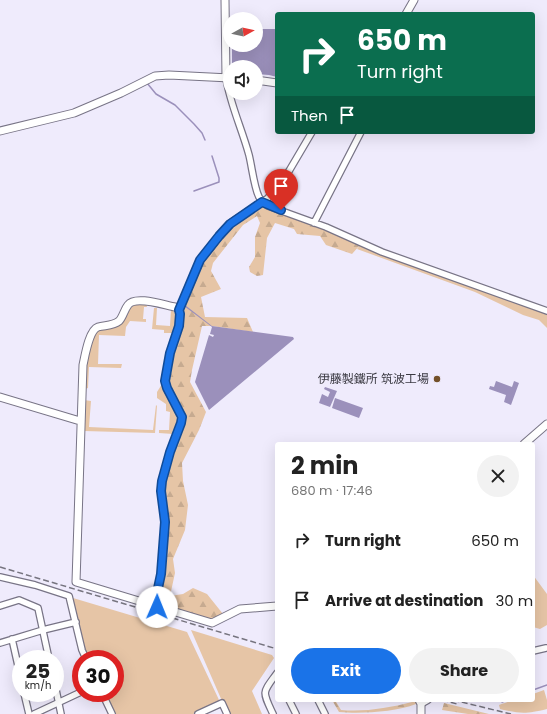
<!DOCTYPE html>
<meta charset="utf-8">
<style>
:root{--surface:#fff;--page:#f2f2f2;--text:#222;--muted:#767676;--accent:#1a73e8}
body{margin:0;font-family:Poppins,"Noto Sans JP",sans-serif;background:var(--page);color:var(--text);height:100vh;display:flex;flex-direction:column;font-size:15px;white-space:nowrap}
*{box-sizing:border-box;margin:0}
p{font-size:13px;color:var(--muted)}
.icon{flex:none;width:22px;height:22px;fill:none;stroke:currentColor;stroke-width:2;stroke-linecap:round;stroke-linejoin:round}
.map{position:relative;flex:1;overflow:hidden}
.details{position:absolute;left:275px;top:442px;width:260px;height:260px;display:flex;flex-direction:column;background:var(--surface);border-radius:4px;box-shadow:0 4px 16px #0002}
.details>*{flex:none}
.banner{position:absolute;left:275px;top:12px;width:260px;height:122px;border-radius:4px;box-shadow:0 4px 16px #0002;background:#0b6e4f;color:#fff;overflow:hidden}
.needle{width:26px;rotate:82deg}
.fabs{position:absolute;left:223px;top:12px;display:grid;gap:8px}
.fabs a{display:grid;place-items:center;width:40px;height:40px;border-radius:50%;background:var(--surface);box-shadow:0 4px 16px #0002;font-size:20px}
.speed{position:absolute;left:12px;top:650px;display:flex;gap:8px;font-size:20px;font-weight:700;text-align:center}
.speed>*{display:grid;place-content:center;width:52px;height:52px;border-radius:50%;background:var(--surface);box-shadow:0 4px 16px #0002;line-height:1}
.speed small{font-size:10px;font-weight:400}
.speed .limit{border:6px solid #d22;background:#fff;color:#111}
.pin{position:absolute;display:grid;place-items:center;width:34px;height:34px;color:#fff;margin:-41px -17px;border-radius:50% 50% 50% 0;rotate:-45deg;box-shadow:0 0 4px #0007}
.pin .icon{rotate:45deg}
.me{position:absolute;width:44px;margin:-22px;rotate:1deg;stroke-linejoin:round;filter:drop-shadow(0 0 3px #0008)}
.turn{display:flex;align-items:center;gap:14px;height:84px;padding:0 16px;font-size:18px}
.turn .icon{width:52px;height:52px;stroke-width:2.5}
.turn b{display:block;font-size:28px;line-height:34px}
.then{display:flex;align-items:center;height:38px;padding:0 16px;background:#0003;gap:8px;font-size:15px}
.round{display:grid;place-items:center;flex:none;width:42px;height:42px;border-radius:21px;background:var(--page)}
.head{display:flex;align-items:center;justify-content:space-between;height:68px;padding:0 16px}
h1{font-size:24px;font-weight:700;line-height:30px}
.primary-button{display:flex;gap:8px;margin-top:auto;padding:8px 16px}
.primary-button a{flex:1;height:46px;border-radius:24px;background:var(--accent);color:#fff;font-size:16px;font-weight:700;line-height:46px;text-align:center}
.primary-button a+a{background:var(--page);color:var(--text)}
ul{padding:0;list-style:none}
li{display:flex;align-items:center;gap:12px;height:60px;padding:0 16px}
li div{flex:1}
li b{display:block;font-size:15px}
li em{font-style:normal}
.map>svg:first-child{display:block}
.green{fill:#e6c5a6}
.forest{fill:url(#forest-firs)}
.water{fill:#9b90bb}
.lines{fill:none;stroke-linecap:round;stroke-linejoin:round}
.stream{stroke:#9b90bb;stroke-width:1.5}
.minor-casing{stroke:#787486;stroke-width:8}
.tertiary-casing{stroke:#787486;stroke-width:9}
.minor{stroke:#fff;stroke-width:5.5}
.tertiary{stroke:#fff;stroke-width:7}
.rail{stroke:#76747f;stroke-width:1.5;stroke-dasharray:6 3;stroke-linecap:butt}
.route-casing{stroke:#114b97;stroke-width:10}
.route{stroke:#1a73e8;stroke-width:7}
.poi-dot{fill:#735029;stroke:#efebfc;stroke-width:1.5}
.labels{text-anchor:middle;stroke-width:4;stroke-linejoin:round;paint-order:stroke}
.poi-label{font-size:12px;fill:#3a3941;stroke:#efebfc;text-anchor:end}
</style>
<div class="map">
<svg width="547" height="714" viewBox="0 0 547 714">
<defs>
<pattern id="forest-firs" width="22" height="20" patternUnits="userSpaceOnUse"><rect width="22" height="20" fill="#e6c5a6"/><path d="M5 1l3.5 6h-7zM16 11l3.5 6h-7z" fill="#c6aa90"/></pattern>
</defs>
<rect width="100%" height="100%" fill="#efebfc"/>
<path class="green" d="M360 245 392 258 547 314V328L539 320 523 315 475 292 357 249Z
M138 302 146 304 147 307H144L143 319H146V322L130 321 126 327 125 336 99 335 98 364H122L121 368 89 367 88 388 85 389V366L95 333C102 328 116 328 122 322 130 315 127 308 138 302Z
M154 308H157L156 325 170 326 171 309 177 315 174 333H164V330L152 329Z
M162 384C166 396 177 408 177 421 177 425 174 430 173 434L159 433V430H169L170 412 166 411V404L157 398V392Z
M84 400 91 401 89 427 153 430 156 405 157 406 155 433 84 431Z
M533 575 547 594V625L540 629 533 627Z
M73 598 187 632 220 702 193 714H115L105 693H115V659H89L84 647Z
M191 630 272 655 274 658 252 691 262 714H230L224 700 222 701Z
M544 690 547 700V709C526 714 521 714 500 709L499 705C513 700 517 700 533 700V694Z"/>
<path class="forest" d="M259 206H262L325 230 360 245 352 254 326 245 320 236 297 234 294 229 275 223 267 238 263 275 257 276 250 272 249 267 255 257V237L260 223 257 216 243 225 213 263 211 271 221 289 201 297 205 317 247 318 253 332 212 326H202L192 370 190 382 206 412 199 430 182 463 183 481 188 505 185 530 173 559 175 573 170 596 183 594 193 588 207 594 223 614 211 619 160 604 158 599 167 523 165 481 174 448 185 419 169 389 168 380 174 347 181 327 184 301 202 262 231 226Z
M332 700H335L341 710C365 712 389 708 412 702L411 700 416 701V704C395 712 361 714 339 712Z
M444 703 489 714H468L442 710Z"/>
<path class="water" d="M256 29H275L277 36V77L269 75 256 74V67H233L232 65V45H256Z
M185 305 212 326 293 337 294 339 209 410 195 382 209 335 213 337 214 335 210 334 212 327 184 306Z
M496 381 512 387 514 381 519 383 511 405 504 402 506 395 489 389 490 386 494 387Z
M325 387 337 391 330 407 319 403 322 394 328 397 330 392 324 389Z
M335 398 363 408 359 418 332 408Z"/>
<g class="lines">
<path class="stream" d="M147 83 156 94 175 105 194 124 202 133 205 140
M194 191 219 182V178L212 156
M533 690 547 685
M502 702 507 700"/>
<g class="minor-casing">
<path id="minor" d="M226 78C230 104 242 129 249 155 252 167 254 187 259 197 261 201 264 203 268 206L326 227 382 252 547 311
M314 223 361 132
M0 577 35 585 69 596 82 650 86 659
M0 606 19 600 38 608 49 659
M157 607V593L161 574 165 522 161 491 162 481 170 452 181 423 182 417 167 388 165 381 170 353 179 326 180 314 179 310 200 261 230 223 268 198 289 171 312 132
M12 639 21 679
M0 643 43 630 76 622
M533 651 546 648
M55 685 61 714
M24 693 29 714
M102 693 112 714
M289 700 296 714
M318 700 325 714
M421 704 428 700
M34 714 81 692
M198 714 222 703 227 714
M273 714C262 690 262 694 277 673"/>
</g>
<g class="tertiary-casing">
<path id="tertiary" d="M225 0 226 78
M406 14 414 0
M256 80 277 83
M0 131 74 113 121 93 155 76 169 75 230 78
M179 310 175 307C164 305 135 295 128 305 124 310 123 317 119 321 113 326 105 325 98 327 89 330 85 356 83 365L76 582 212 623 240 609 277 606
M0 397 80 421
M524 444 547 424
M419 700 421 704V714"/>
</g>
<use href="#minor" class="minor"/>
<use href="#tertiary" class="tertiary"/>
<path class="rail" d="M0 567 277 649
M442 700 457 704
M453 700 511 714"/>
</g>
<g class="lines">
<g class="route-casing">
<path id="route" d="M157 607V593L161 574 165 522 161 491 162 481 170 452 181 423 182 417 167 388 165 381 170 353 179 326 180 314 179 310 200 260 219 236 230 224 262 202 281 210"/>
</g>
<use href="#route" class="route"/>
</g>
<circle class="poi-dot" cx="437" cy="379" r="4"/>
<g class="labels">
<g class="poi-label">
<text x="429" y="383">伊藤製鐵所 筑波工場</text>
</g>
</g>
</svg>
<div class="fabs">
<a><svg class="needle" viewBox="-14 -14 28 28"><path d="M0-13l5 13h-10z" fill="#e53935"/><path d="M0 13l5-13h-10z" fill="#767676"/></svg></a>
<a><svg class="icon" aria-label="sound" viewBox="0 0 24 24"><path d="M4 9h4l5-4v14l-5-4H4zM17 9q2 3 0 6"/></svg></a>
</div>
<div class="speed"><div>25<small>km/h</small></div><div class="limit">30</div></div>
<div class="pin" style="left:281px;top:210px;background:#d93025"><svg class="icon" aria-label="arrive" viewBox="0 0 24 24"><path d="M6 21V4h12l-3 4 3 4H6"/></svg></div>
<svg class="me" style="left:157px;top:607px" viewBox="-20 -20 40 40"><circle r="19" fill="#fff"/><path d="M0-13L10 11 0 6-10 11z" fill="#1a73e8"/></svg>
<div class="banner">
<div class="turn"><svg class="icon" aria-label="right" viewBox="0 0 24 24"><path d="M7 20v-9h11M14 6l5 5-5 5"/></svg><div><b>650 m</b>Turn right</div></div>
<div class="then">Then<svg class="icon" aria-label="arrive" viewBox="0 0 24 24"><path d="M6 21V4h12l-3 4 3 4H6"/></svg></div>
</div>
<section class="details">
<div class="head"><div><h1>2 min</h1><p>680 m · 17:46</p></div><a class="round"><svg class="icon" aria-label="close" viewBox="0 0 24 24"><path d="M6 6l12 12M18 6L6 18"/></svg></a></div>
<ul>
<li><svg class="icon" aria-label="right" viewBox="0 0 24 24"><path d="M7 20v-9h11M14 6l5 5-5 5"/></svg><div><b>Turn right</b></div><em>650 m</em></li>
<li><svg class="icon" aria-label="arrive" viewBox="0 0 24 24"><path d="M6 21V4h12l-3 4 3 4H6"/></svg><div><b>Arrive at destination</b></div><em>30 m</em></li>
</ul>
<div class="primary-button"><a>Exit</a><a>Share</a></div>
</section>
</div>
